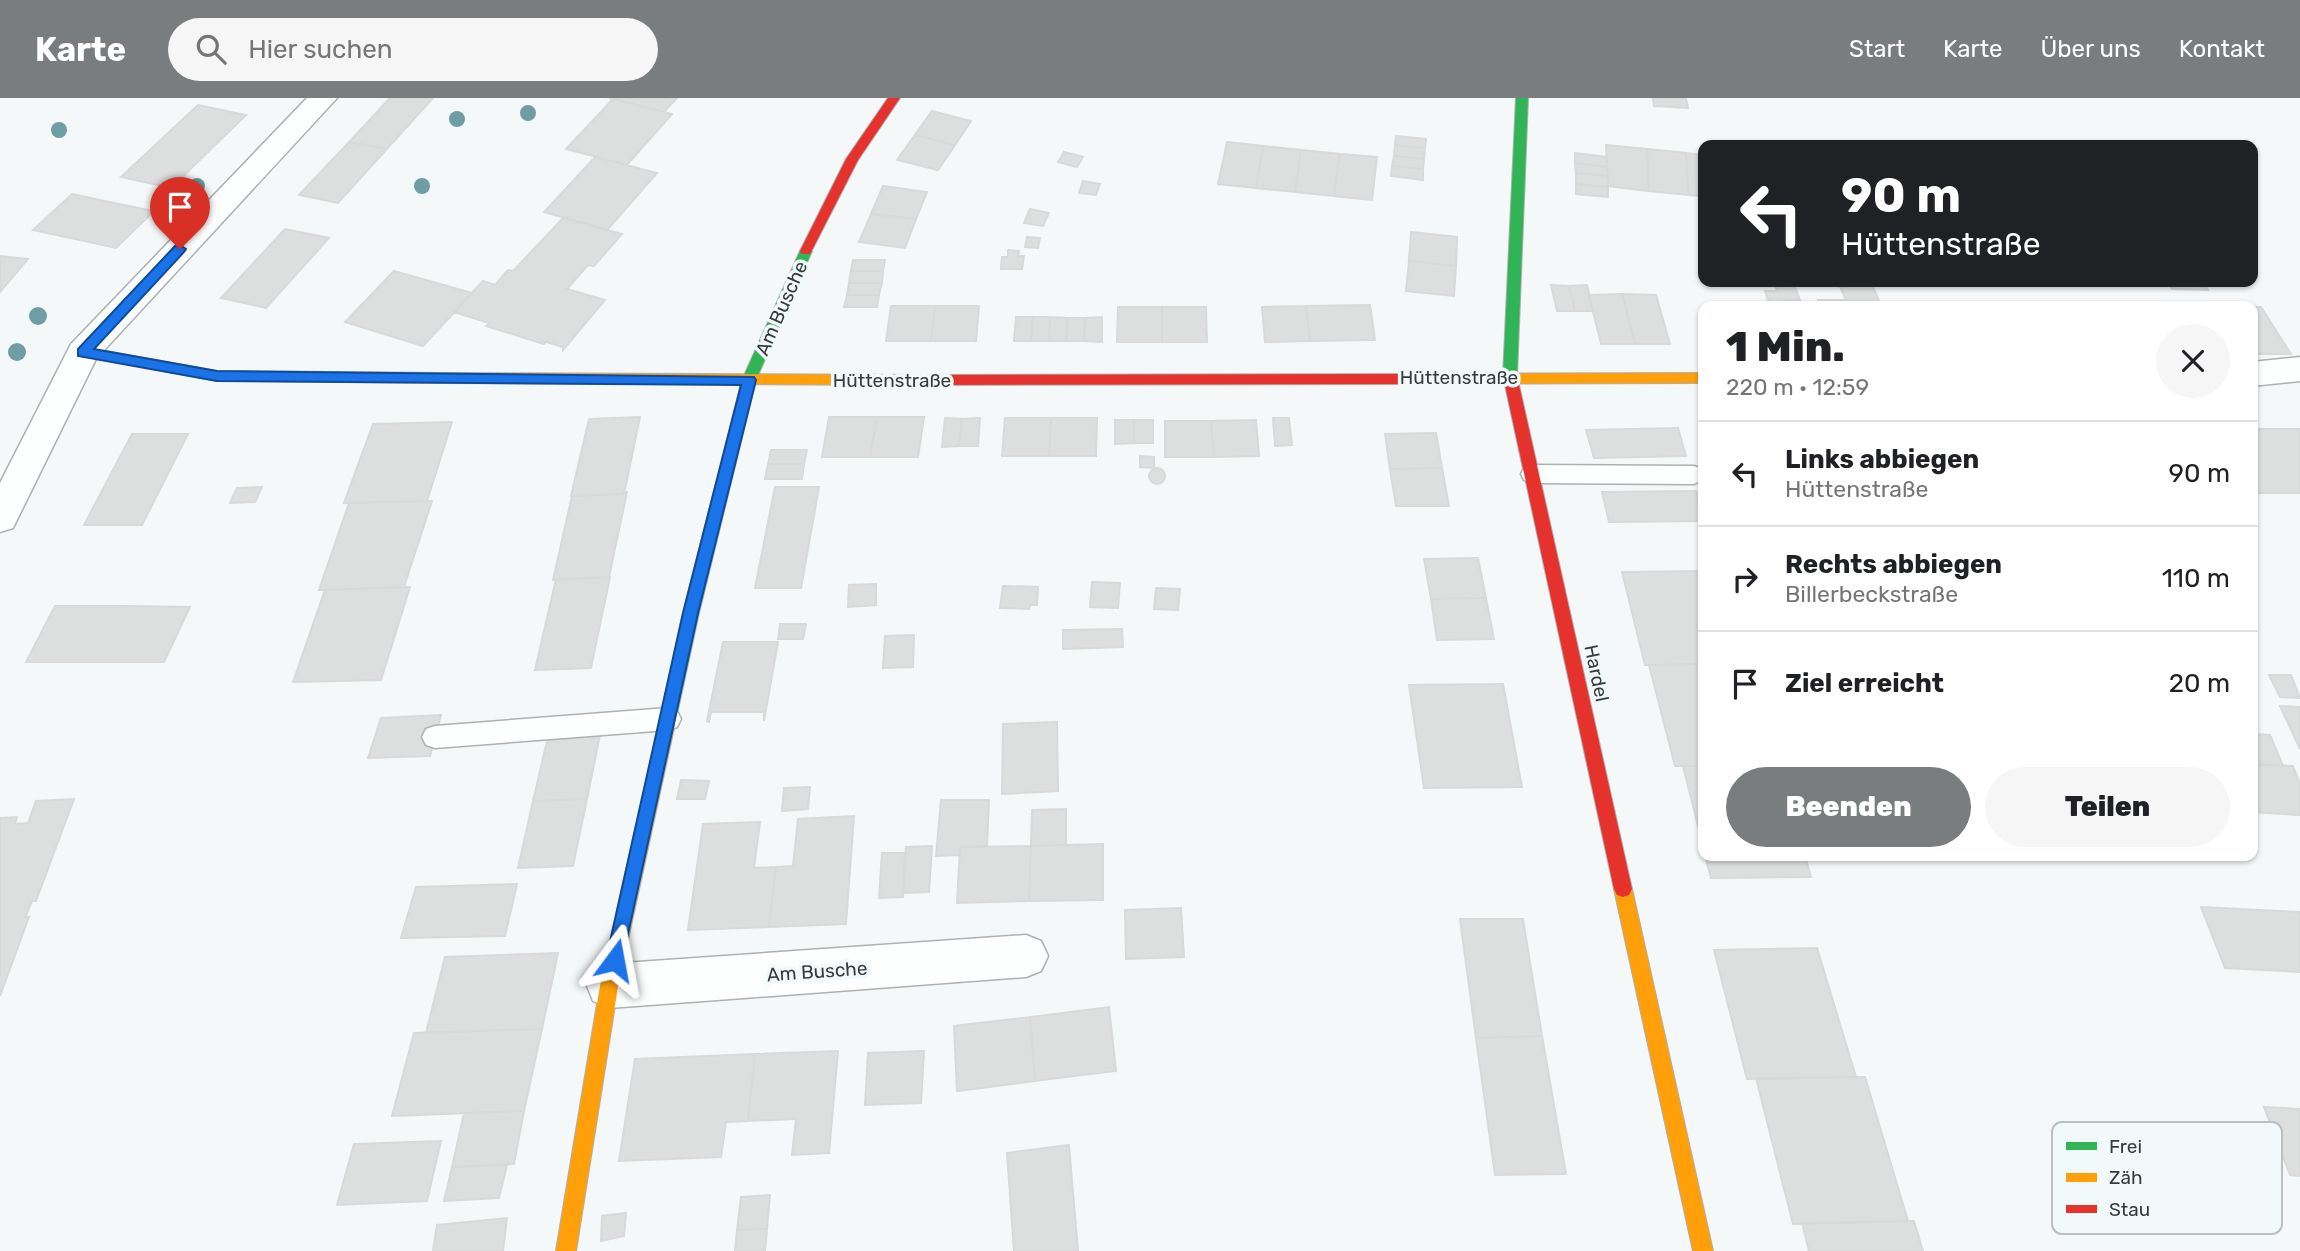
<!DOCTYPE html>
<html lang="de">
<meta charset="utf-8">
<style>
:root{--surface:#fff;--page:#f6f6f6;--text:#202124;--muted:#757577;--line:#e0e0e0;--accent:#7a7d7d}
body{margin:0;font-family:Rubik,sans-serif;background:var(--page);color:var(--text);height:100vh;display:flex;flex-direction:column;font-size:26px;white-space:nowrap}
*{box-sizing:border-box;margin:0}
p{font-size:23px;color:var(--muted)}
.icon{flex:none;width:38px;height:38px;fill:none;stroke:currentColor;stroke-width:2;stroke-linecap:round;stroke-linejoin:round}
.map{position:relative;flex:1;overflow:hidden}
.drawer{position:absolute;left:1698px;top:203px;width:560px;height:560px;display:flex;flex-direction:column;background:var(--surface);border-radius:14px;box-shadow:0 2px 5px #0004}
.drawer>*{flex:none}
.hud{position:absolute;left:1698px;top:42px;width:560px;height:147px;border-radius:14px;box-shadow:0 2px 5px #0004;background:#202124;color:#fff;overflow:hidden}
.pin{position:absolute;display:grid;place-items:center;width:60px;height:60px;color:#fff;margin:-72px -30px;border-radius:50% 50% 50% 0;rotate:-45deg;box-shadow:0 0 7px #0007}
.pin .icon{rotate:45deg}
.me{position:absolute;width:77px;margin:-38px;rotate:13deg;stroke-linejoin:round;filter:drop-shadow(0 0 5px #0008)}
.turn{display:flex;align-items:center;gap:24px;height:147px;padding:0 28px;font-size:32px}
.turn .icon{width:91px;height:91px;stroke-width:2.5}
.turn b{display:block;font-size:49px;line-height:60px}
.round{display:grid;place-items:center;flex:none;width:74px;height:74px;border-radius:37px;background:var(--page)}
.overview{display:flex;align-items:center;justify-content:space-between;height:119px;padding:0 28px}
h1{font-size:42px;font-weight:800;line-height:52px}
.button{display:flex;gap:14px;margin-top:auto;padding:14px 28px}
.button a{flex:1;height:80px;border-radius:42px;background:var(--accent);color:#fff;font-size:28px;font-weight:800;line-height:80px;text-align:center}
.button a+a{background:var(--page);color:var(--text)}
ul{padding:0;list-style:none}
li{display:flex;align-items:center;gap:21px;height:105px;padding:0 28px;border-top:2px solid var(--line)}
li div{flex:1}
li b{display:block;font-size:26px}
li em{font-style:normal}
header{display:flex;align-items:center;gap:42px;box-sizing:border-box;height:98px;padding:0 35px;background:var(--accent);color:#fff}
header strong{font-size:33px}
nav{display:flex;gap:38px;margin-inline-start:auto;font-size:24px}
.search{width:490px;height:63px;background:var(--page);display:flex;align-items:center;gap:18px;box-sizing:border-box;padding:0 24px;border-radius:38px;color:var(--muted);font-size:26px}
.map>svg:first-child{display:block}
.building{fill:#dddfdf;stroke:#d8d9d9;stroke-width:2}
.lines{fill:none;stroke-linecap:round;stroke-linejoin:round}
.lane-casing{stroke:#aeb0b1;stroke-width:3}
.street-casing{stroke:#aeb0b1;stroke-width:3}
.fast-casing{stroke:#aeb0b1;stroke-width:2}
.slow-casing{stroke:#aeb0b1;stroke-width:2}
.jam-casing{stroke:#aeb0b1;stroke-width:2}
.lane{fill:#fdfefe;fill-rule:evenodd}
.street{fill:#fdfefe;fill-rule:evenodd}
.fast{fill:#30b455;fill-rule:evenodd}
.slow{fill:#ff9f0a;fill-rule:evenodd}
.jam{fill:#e5322d;fill-rule:evenodd}
.tree{fill:#6e9da3}
.route{fill:#1a73e8;stroke:#114b97;stroke-width:2}
.labels{text-anchor:middle;stroke-width:7;stroke-linejoin:round;paint-order:stroke}
.street-label{font-size:19px;fill:#383b3b;stroke:#f2f9fa}
.key{fill:#f2f9fa;stroke:#bac0c1;stroke-width:2}
.key-label{font-size:19px;fill:#383b3b}
</style>
<header>
<strong>Karte</strong>
<div class="search"><svg class="icon" aria-label="search" viewBox="0 0 24 24"><circle cx="10" cy="10" r="6"/><path d="M15 15l6 6"/></svg>Hier suchen</div>
<nav><a>Start</a><a>Karte</a><a>Über uns</a><a>Kontakt</a></nav>
</header>
<div class="map">
<svg width="2300" height="1153" viewBox="0 0 2300 1153">
<rect width="100%" height="100%" fill="#f4f8f8"/>
<path class="building" d="M390 0H433L387 51 349 44Z
M609 0H677L664 14Z
M1653 0H1686L1688 10 1654 8Z
M613 1 672 16 627 67 566 51Z
M198 7 246 17 171 90 121 79Z
M932 13 971 23 955 47 915 37Z
M915 37 955 47 938 72 897 62Z
M1396 38 1426 41 1425 50 1395 47Z
M349 44 387 51 338 105 299 97Z
M1227 44 1263 48 1256 90 1218 86Z
M1395 47 1425 50 1424 61 1394 58Z
M1606 47 1647 51 1649 93 1608 88Z
M1263 48 1301 52 1295 94 1256 90Z
M1647 51 1686 55 1689 97 1649 93Z
M1301 52 1340 56 1334 98 1295 94Z
M1064 54 1083 59 1077 69 1058 64Z
M1575 55 1607 59V69L1575 65Z
M1686 55 1703 57V98L1689 97Z
M1340 56 1377 59 1372 102 1334 98Z
M1394 58 1424 61 1423 71 1392 68Z
M595 59 657 75 607 132 544 114Z
M1575 65 1607 69V78L1576 75Z
M1392 68 1423 71V82L1391 78Z
M1576 75 1607 78 1608 89 1576 86Z
M1083 83 1100 86 1096 97 1079 95Z
M1576 86 1608 89V99L1576 96Z
M883 88 927 94 916 121 871 116Z
M72 96 114 105 154 113 116 150 33 132Z
M1030 111 1049 115 1043 128 1024 125Z
M871 116 916 121 905 150 859 144Z
M563 120 622 136 594 168 588 167 567 191 605 202 563 252V249L546 244 544 246 486 228 489 225 454 214 483 183 495 187 508 172 513 173Z
M285 131 329 140 266 210 221 200Z
M1411 134 1457 139 1456 168 1409 163Z
M1027 139 1040 140 1038 150 1025 149Z
M1008 152 1019 153 1018 158H1024L1022 171H1001L1002 159H1008Z
M0 158 28 161 0 194Z
M853 162H885L883 173H851Z
M1409 163 1456 168 1454 198 1406 193Z
M394 173 472 195 423 248 345 224Z
M851 173H883L882 185H849Z
M1774 184H1793L1800 202H1784L1787 208H1770L1765 193H1777Z
M1838 184H1871L1881 208H1817L1819 207 1818 202H1846Z
M2168 184H2203L2208 192 2172 191Z
M849 185H882L879 197H847Z
M1551 187 1569 188 1575 213H1557Z
M1587 187 1593 213H1575L1569 188Z
M1622 196 1635 246H1601L1589 197Z
M1622 196 1656 197 1670 246H1635Z
M847 197H879L877 209H844Z
M1370 207 1375 242 1310 243 1306 208Z
M891 208H935L931 243H886Z
M935 208H979L976 243H931Z
M1306 208 1310 243 1265 244 1262 209Z
M1118 209H1162V244H1117Z
M1162 209H1206L1207 244H1162Z
M2252 209H2261L2291 256H2252Z
M1016 219H1033L1031 243H1014Z
M1033 219H1050L1049 243H1031Z
M1050 219 1068 220 1066 243H1049Z
M1102 219V244L1084 243 1085 220Z
M1068 220H1085L1084 243H1066Z
M640 319 624 396 571 398 589 321Z
M829 319H877L870 359H822Z
M877 319H924L918 359H870Z
M945 320 962 321 959 348 942 349Z
M980 320 978 348H959L962 321Z
M1005 320H1051L1049 358H1002Z
M1051 320H1097L1096 358H1049Z
M1273 320H1289L1292 347 1275 348Z
M1115 322H1134V345L1115 346Z
M1134 322H1153V345H1134Z
M1256 322 1259 358 1214 359 1211 323Z
M1165 323H1211L1214 359H1165Z
M452 324 427 403 344 405 373 326Z
M1678 330 1686 358 1594 360 1586 332Z
M2252 331H2300V395H2252Z
M1436 335 1442 370 1390 371 1385 336Z
M132 336H188L142 427H84Z
M771 352H807L804 366H768Z
M1140 358 1154 359V370L1140 369Z
M768 366H804L802 381H765Z
M1149 378a8 8 0 1 1 16 0a8 8 0 1 1-16 0Z
M1442 370 1449 408H1396L1390 371Z
M262 389 255 404 230 405 237 390Z
M775 389H819L801 490H755Z
M1696 393 1703 423 1609 424 1602 394Z
M624 394H627L609 479 553 482 572 398 624 396Z
M432 403 404 489 319 492 349 405Z
M1478 460 1486 500 1431 501 1424 461Z
M1703 473V566L1645 567 1622 474Z
M610 479 591 570 535 572 556 481Z
M1092 484 1120 485 1118 510 1090 509Z
M876 486V507L848 509 849 487Z
M1003 488 1038 489 1037 507H1030L1029 511 1000 510Z
M410 489 381 582 293 584 325 492Z
M1156 490 1180 491 1178 512 1154 511Z
M1486 500 1494 541 1437 542 1431 501Z
M55 508H124L190 509 164 564H26Z
M780 526H806L803 541H778Z
M1122 531 1123 549 1063 551V532Z
M914 537 913 569 883 570 885 538Z
M723 544H778L764 623V614H711L709 624 707 623Z
M1703 566V668H1675L1649 567Z
M2269 577H2291L2300 600 2280 599Z
M1503 586 1522 689 1424 690 1409 587Z
M2280 608 2300 609V651Z
M441 617 430 658 368 660 381 620Z
M1057 624 1058 693 1002 696 1003 626Z
M2252 636 2270 637 2283 668 2252 666Z
M600 637 587 701 533 703 548 639Z
M2252 666 2293 668 2300 686V717L2252 714Z
M1683 668H1703V748Z
M681 682 709 683 705 701H677Z
M810 689 808 711 782 713 784 690Z
M74 701 36 803H32L25 820 29 819 0 898V720L17 719 15 726 28 725 36 703Z
M587 701 573 768 518 770 533 703Z
M941 702H989L987 748 960 749 959 757 936 758Z
M1066 711V747L1031 748 1032 712Z
M854 718 846 826 769 829 776 769 793 768 798 721Z
M760 724 754 770 776 769 769 829 688 832 703 726Z
M1103 746V802L1029 803 1031 748Z
M932 748 929 794 903 795 906 749Z
M1031 748 1029 803 957 805 960 749Z
M882 755H905L903 799 879 800Z
M1705 758H1805L1811 779 1711 780Z
M517 786 505 838 401 840 416 789Z
M2201 809 2300 814V874L2225 870Z
M1181 810 1184 859 1126 861 1125 812Z
M1460 821H1523L1542 938 1476 940Z
M1817 850 1856 979 1747 981 1714 852Z
M558 855 542 931 426 935 445 859Z
M1109 909 1116 973 1035 983 1030 919Z
M1030 919 1035 983 957 993 954 928Z
M542 931 524 1013 392 1018 414 935Z
M1542 938 1566 1076 1495 1077 1476 940Z
M838 953 829 1055 792 1057 796 1021 748 1023 755 956Z
M924 953 921 1005 865 1007 868 955Z
M755 956 748 1023 726 1024 721 1059 619 1063 635 961Z
M1865 979 1908 1123 1793 1126 1756 980Z
M2264 1009 2300 1011V1078L2290 1077Z
M524 1013 514 1066 452 1069 464 1015Z
M441 1043 427 1103 337 1107 354 1046Z
M1069 1047 1078 1153H1014L1007 1055Z
M507 1067 499 1100 444 1103 452 1069Z
M770 1097 767 1131 737 1132 741 1099Z
M626 1115 624 1138 601 1143 602 1118Z
M507 1120 503 1153H433L437 1127Z
M1908 1123H1914L1923 1153H1809L1802 1125Z
M767 1131 765 1153H735L737 1132Z"/>
<g class="lines">
<g class="lane-casing">
<path id="lane" d="M1532 367 1694 368 1702 371 1703 381 1694 386 1532 385 1524 382 1521 376 1524 370Z
M668 610 677 613 681 621 677 629 668 632 435 650 426 647 422 639 426 631 435 628Z"/>
</g>
<g class="street-casing">
<path id="street" d="M307 0H337L96 261 13 430 0 434V385L71 246Z
M2300 259V283L2252 288V264Z
M1026 837 1041 843 1048 858 1041 873 1026 879 609 910 593 903 587 888 593 873 609 866Z"/>
</g>
<g class="fast-casing">
<path id="fast" d="M1516 0H1528L1517 278 1510 283 1503 278Z
M806 149 812 153 756 282 699 515 674 630 672 635 666 637 660 635 658 630 683 515 742 282 800 153Z
M83 249 217 273 441 275 448 280 441 285 217 283 78 257V251Z"/>
</g>
<g class="slow-casing">
<path id="slow" d="M441 275 922 277 929 282 922 287 441 285 434 280Z
M1703 275V285L1412 286 1405 281 1412 276Z
M666 623 672 625 674 630 618 888 576 1153H556L600 888 658 630 660 625Z
M1623 783 1629 785 1632 791 1713 1153H1693L1614 791 1617 785Z"/>
</g>
<g class="jam-casing">
<path id="jam" d="M888 0H900L858 62 810 156H802L800 153 846 61Z
M1510 273 1517 278 1632 791 1629 797 1623 799 1617 797 1614 791 1503 278Z
M1412 276 1419 281 1412 286 922 287 915 282 922 277Z"/>
</g>
<use href="#lane" class="lane"/>
<use href="#street" class="street"/>
<use href="#fast" class="fast"/>
<use href="#slow" class="slow"/>
<use href="#jam" class="jam"/>
</g>
<g class="tree">
<circle cx="528" cy="15" r="8"/>
<circle cx="457" cy="21" r="8"/>
<circle cx="59" cy="32" r="8"/>
<circle cx="197" cy="88" r="8"/>
<circle cx="422" cy="88" r="8"/>
<circle cx="38" cy="218" r="9"/>
<circle cx="17" cy="254" r="9"/>
</g>
<path class="route" d="M180 147 186 151 184 154 94 251 217 273 754 279 756 282 698 515 621 868 615 870 608 868 606 862 683 515 741 287 217 283 78 258V251L175 148Z"/>
<g class="labels">
<g class="street-label">
<text transform="translate(781 210) rotate(-66)" y="7">Am Busche</text>
<text x="1459" y="286">Hüttenstraße</text>
<text x="892" y="289">Hüttenstraße</text>
<text transform="translate(1597 575) rotate(78)" y="7">Hardel</text>
<text transform="translate(817 873) rotate(-4)" y="7">Am Busche</text>
</g>
</g>
<rect x="2052" y="1024" width="230" height="112" rx="10" class="key"/>
<rect x="2066" y="1044" width="31" height="8" fill="#30b455"/>
<rect x="2066" y="1075" width="31" height="9" fill="#ff9f0a"/>
<rect x="2066" y="1107" width="31" height="8" fill="#e5322d"/>
<g class="key-label">
<text x="2109" y="1055">Frei</text>
<text x="2109" y="1086">Zäh</text>
<text x="2109" y="1118">Stau</text>
</g>
</svg>
<div class="pin" style="left:180px;top:151px;background:#d93025"><svg class="icon" aria-label="arrive" viewBox="0 0 24 24"><path d="M6 21V4h12l-3 4 3 4H6"/></svg></div>
<svg class="me" style="left:615px;top:862px" viewBox="-20 -20 40 40"><path d="M0-17L14 15 0 8-14 15z" fill="#1a73e8" stroke="#fff" stroke-width="4"/></svg>
<div class="hud">
<div class="turn"><svg class="icon" aria-label="left" viewBox="0 0 24 24"><path d="M17 20v-9H6M10 6l-5 5 5 5"/></svg><div><b>90 m</b>Hüttenstraße</div></div>
</div>
<section class="drawer">
<div class="overview"><div><h1>1 Min.</h1><p>220 m · 12:59</p></div><a class="round"><svg class="icon" aria-label="close" viewBox="0 0 24 24"><path d="M6 6l12 12M18 6L6 18"/></svg></a></div>
<ul>
<li><svg class="icon" aria-label="left" viewBox="0 0 24 24"><path d="M17 20v-9H6M10 6l-5 5 5 5"/></svg><div><b>Links abbiegen</b><p>Hüttenstraße</p></div><em>90 m</em></li>
<li><svg class="icon" aria-label="right" viewBox="0 0 24 24"><path d="M7 20v-9h11M14 6l5 5-5 5"/></svg><div><b>Rechts abbiegen</b><p>Billerbeckstraße</p></div><em>110 m</em></li>
<li><svg class="icon" aria-label="arrive" viewBox="0 0 24 24"><path d="M6 21V4h12l-3 4 3 4H6"/></svg><div><b>Ziel erreicht</b></div><em>20 m</em></li>
</ul>
<div class="button"><a>Beenden</a><a>Teilen</a></div>
</section>
</div>
